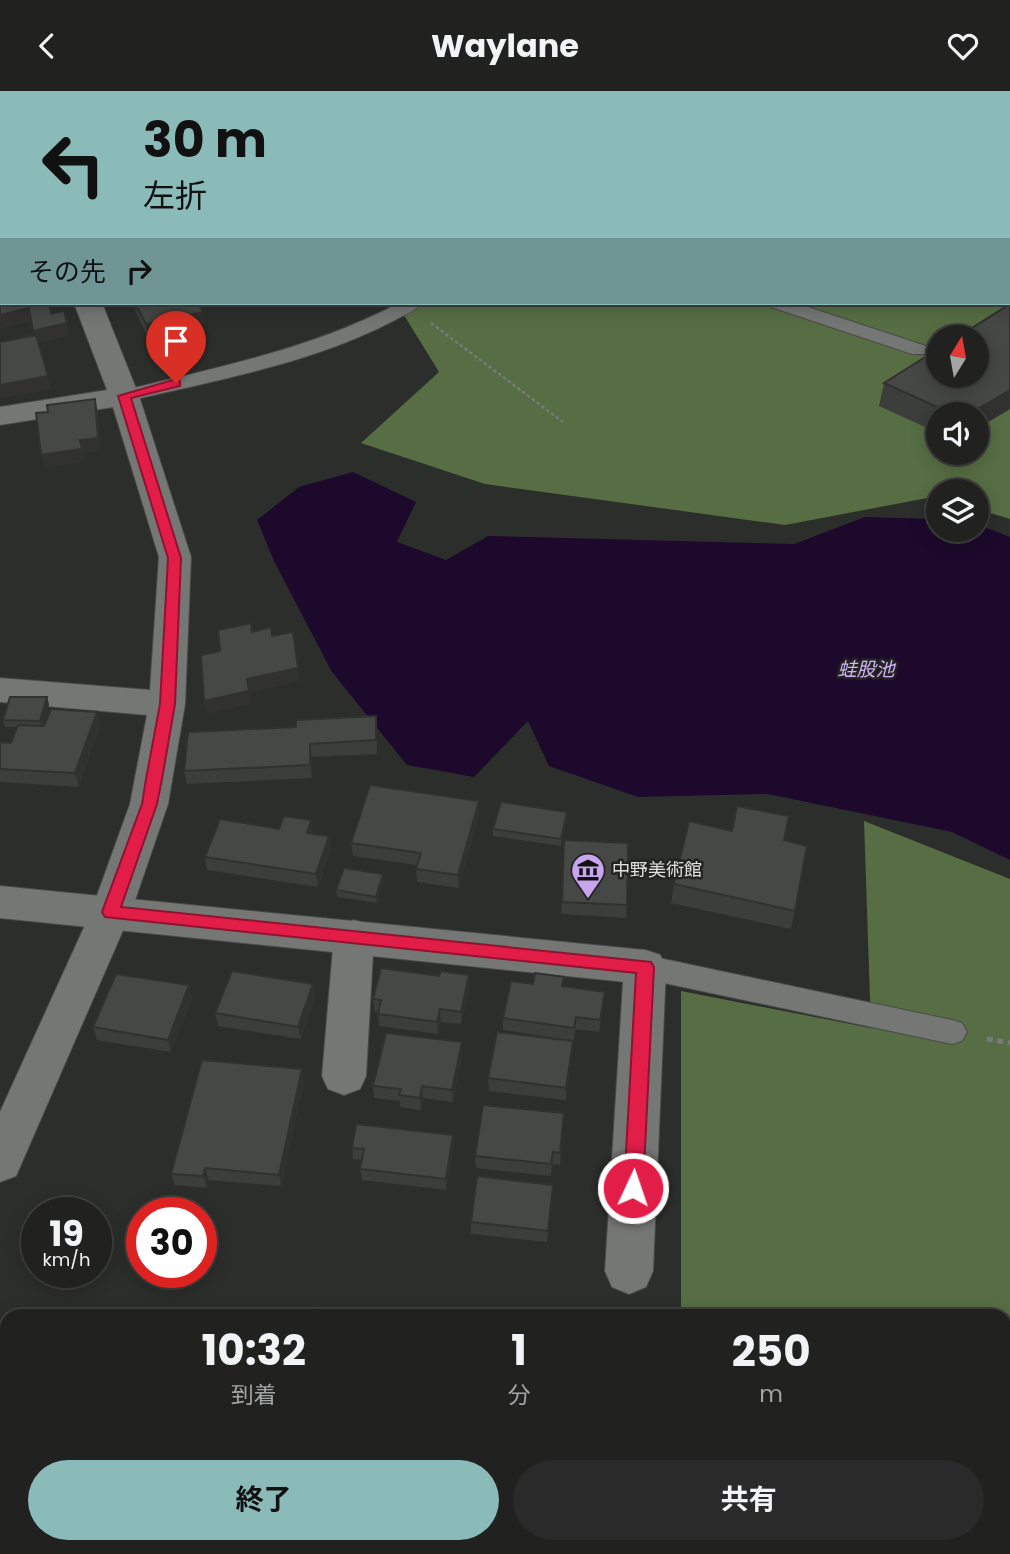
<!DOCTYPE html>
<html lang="ja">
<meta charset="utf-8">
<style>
:root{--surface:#212220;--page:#292a29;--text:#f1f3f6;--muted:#a2a4a5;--line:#3e3f3e;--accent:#8bbbb9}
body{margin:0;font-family:Poppins,"Noto Sans JP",sans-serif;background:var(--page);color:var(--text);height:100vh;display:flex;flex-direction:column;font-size:26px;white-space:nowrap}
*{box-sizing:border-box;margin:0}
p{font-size:23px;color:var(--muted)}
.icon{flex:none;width:38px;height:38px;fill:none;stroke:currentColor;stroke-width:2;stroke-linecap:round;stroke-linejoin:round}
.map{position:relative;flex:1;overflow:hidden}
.panel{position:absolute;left:0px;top:1218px;width:1012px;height:245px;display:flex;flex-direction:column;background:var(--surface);border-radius:21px 21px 0 0;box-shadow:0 4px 18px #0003,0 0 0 2px var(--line)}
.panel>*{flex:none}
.hud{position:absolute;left:0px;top:0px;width:1012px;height:214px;box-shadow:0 4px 18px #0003,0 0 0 2px var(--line);background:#8bbbb9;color:#111;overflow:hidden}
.needle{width:46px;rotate:11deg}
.buttons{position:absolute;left:926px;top:234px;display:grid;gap:14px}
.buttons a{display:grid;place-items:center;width:63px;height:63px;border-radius:50%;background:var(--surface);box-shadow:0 4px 18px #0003,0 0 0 2px var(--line);font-size:35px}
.speed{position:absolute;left:21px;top:1106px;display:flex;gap:14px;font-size:35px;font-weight:700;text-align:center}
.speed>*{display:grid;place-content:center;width:91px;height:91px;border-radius:50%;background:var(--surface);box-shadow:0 4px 18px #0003,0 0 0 2px var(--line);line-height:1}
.speed small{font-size:18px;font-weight:400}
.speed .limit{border:10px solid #d22;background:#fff;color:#111}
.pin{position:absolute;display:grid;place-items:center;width:60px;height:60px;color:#fff;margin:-72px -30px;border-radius:50% 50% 50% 0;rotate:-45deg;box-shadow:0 0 7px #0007}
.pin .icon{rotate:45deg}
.me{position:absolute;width:77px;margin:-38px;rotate:3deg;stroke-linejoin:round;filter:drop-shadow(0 0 5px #0008)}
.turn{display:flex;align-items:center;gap:24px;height:147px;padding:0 28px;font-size:32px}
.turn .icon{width:91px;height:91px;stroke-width:2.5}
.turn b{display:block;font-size:49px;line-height:60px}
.then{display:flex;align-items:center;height:66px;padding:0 28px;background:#0003;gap:14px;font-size:26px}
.eta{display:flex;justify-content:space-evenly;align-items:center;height:119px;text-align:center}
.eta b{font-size:42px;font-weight:700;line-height:49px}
.button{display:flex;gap:14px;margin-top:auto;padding:14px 28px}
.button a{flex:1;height:80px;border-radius:42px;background:var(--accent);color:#111;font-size:28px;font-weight:700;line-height:80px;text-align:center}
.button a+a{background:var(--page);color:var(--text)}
header{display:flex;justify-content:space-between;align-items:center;height:91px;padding:0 28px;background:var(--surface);font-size:32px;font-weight:700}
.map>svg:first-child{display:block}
.forest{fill:#576e44;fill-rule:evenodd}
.water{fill:#1c092c}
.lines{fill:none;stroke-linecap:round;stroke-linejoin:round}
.lane-casing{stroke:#4a4b49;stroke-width:2}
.street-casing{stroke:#4a4b49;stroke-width:2}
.secondary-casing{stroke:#4a4b49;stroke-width:2}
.path-far1{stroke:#797b78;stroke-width:2.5;stroke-dasharray:3.5 2.5;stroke-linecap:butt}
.path{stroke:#797b78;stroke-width:5;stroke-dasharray:6 4.5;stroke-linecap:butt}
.lane{fill:#757774;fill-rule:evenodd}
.street{fill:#757774;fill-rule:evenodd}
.secondary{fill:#757774;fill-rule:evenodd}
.wall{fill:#3c3e3b}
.shaded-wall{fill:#313230}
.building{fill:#464845;stroke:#313230;stroke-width:2}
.route{fill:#e11d48;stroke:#92132f;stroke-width:2}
.labels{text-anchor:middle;stroke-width:5;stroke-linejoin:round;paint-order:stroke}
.poi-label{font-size:18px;fill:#e0e1df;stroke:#232422;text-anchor:start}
.water-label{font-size:19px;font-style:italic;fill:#d0b2f6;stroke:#232422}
</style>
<header><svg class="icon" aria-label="back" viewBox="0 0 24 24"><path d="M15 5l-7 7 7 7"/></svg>Waylane<svg class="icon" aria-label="heart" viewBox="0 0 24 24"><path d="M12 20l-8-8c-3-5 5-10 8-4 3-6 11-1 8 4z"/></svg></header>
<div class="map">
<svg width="1010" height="1463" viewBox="0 0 1010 1463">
<rect width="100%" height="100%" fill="#2c2e2b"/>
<path class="forest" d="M237 0H904L906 2H236Z
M1010 89V428L977 418 976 401H938V405L785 434 485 393 361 352 439 281 402 221 385 212H1010ZM938 247H976V285H938ZM938 324H976V362H938Z
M864 730 1010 788V1463H682V1456H1004V1225H681V900L871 937Z"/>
<path class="water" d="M353 381 416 411 397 451 446 469 488 445 794 453 865 426 938 428V439H976L977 433 1010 446V769L952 741 768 703 638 706 549 675 528 630 474 686 407 674 332 581 274 470 257 429 299 396Z"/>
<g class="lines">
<g class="lane-casing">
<path id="lane" d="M399 212H422C416 220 404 224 395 229 312 273 215 289 124 311L117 309 114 305 117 301C214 277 310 259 399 212Z
M769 212H796L926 255 929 259 926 263H912L771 216Z
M645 864 952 929 962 932 967 941 962 950 952 953 645 888 635 884 631 876 635 868Z"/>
</g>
<g class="street-casing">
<path id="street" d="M0 96H2V112H0Z
M74 212H102L139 305 191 466 185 613 168 713 131 821 16 1085 0 1091V1021L91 821 130 713 147 624 0 611V587L150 599 159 466 113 316 0 334V316L107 299Z
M354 829 368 833 374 845 366 985 360 998 344 1004 328 998 322 985 334 845 340 833Z
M645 859 660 864 666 876 653 1180 646 1196 629 1203 612 1196 605 1180 624 876 630 864Z"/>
</g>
<g class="secondary-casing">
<path id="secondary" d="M107 0H133L106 2Z
M0 24H2V38H0Z
M0 795 645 859 660 864 666 876 660 888 645 893 0 827Z"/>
</g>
<path class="path-far1" d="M431 232 563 331"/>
<path class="path" d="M987 948 1010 952"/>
<use href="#lane" class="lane"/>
<use href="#street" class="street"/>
<use href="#secondary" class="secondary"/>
</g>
<path class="wall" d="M134 212H198L205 234 148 246 136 222Z
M884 292 1010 318 976 338V324H938V342L879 315Z
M49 613 43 635 97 621 100 634 79 696 0 691V651L11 652 18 636H5L3 629Z
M376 625 377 663 312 666V687L187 693 184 680 296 636Z
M567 721V728L561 755 493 745V738Z
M479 723 459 797 417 791 416 778 417 774 353 765 351 752Z
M732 740 784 749 795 820 791 838 671 812 674 793Z
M313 743 331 758 318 796 207 779 205 766Z
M564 749 627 814 626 827 561 823Z
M384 790 377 812 337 806 336 799Z
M313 893 315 906 301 948 218 935 215 922Z
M533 893 563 895 605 901 599 941 575 938 574 950 503 939V927Z
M189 894 192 907 171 961 97 949 93 936Z
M470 897 461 933 441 931 438 943 379 935 378 921H375L373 908Z
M573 950 566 1009 489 1000 488 987Z
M462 964 453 1011 423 1007 421 1019 400 1016V1010L374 1007 373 995Z
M304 990 281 1095 209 1089 207 1097 175 1094 171 1083Z
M564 1022 560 1074 552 1073 551 1085 476 1077 475 1065Z
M453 1044 454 1056 446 1099 362 1089 360 1078 362 1069 353 1068 352 1057Z
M553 1094 547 1151 471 1143V1131Z"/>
<path class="shaded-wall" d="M52 0H67V2H43Z
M916 0H963L953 2H916Z
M0 125H2V138L0 139Z
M0 179H2V192H0Z
M49 212 54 235 64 220 70 245 36 253 33 240Z
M29 217 33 230 0 238V224Z
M203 221 205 234 148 246 146 233Z
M48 285 51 298 0 308V294Z
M1010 299V318L976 338V324H967Z
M95 308 98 322 101 360 83 362 85 371 45 377 41 364 80 349Z
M298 577 300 590 250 602 251 613 207 623 204 610 247 588Z
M47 606 49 613 42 637 40 630Z
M97 621 100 634 79 696 75 682Z
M310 653 312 666V687L310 674Z
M479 710V723L459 797 458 784Z
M567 721V728L561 755V748Z
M311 729 313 742H307Z
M329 745 331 758 318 796 316 783Z
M383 783 384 790 377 812 376 806Z
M469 884 470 897 461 933V921Z
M313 893 315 906 301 948 298 936Z
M189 894 192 907 171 961 168 949Z
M440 918 441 931 438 943 437 931Z
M573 950 572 962 566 1009V997Z
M462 951V964L453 1011 452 999Z
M302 978 304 990 281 1095 279 1084Z
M422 995 423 1007 421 1019 420 1007Z
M453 1044 454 1056 446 1099V1088Z
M205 1077 209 1089 207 1097 203 1085Z
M97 1456H105L103 1463H94Z"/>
<path class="building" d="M23 0H52L43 2H22Z
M153 0H198L199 2H154Z
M0 52H2V63H0Z
M0 67H2V83H0Z
M2 137V151L0 152V138Z
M2 151V179H0V152Z
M0 200H2V212H49L51 223 64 220 67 232 33 240 29 217 0 224Z
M135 212H198L203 221 146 233Z
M1010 213V299L967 324H955L884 292 938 258V285H976V247H956Z
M36 244 48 285 0 294V251Z
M95 308 98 347 80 349 82 358 41 364 36 322 48 321 47 314Z
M251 532 252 541 271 536 272 545 293 541 298 577 247 588 249 600 204 610 201 564 220 560 218 539Z
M10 606H47L40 630 3 629Z
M51 618 97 621 75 682 0 678V651L11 652 18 634 44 635Z
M376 625V649L310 653V674L184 680 188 641 296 636V629Z
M370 694 479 710 458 784 416 778 421 762 351 752Z
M501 711 567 721 561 748 493 738Z
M737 715 789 725 784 749 807 755 795 820 674 793 689 730 732 740Z
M284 725 311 729 307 742 329 745 316 783 205 766 220 728 279 738Z
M564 749 628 752 627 814 562 811Z
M344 777 383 783 376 806 336 799Z
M381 877 439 885 441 880 469 884 461 921 440 918 437 931 378 923 381 909 373 908Z
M232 880 313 893 298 936 215 922Z
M535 882 564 886 562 895 605 901 600 929 576 926 574 937 503 927 511 890 533 893Z
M116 883 189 894 168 949 93 936Z
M497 941 573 950 566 997 488 987Z
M386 942 462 951 452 999 422 995 420 1007 399 1004 401 998 373 995Z
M202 969 302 978 279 1084 205 1077 203 1085 171 1083Z
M483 1014 564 1022 560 1062 553 1061 551 1073 475 1065Z
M356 1033 453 1044 446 1088 360 1078 364 1058 352 1057Z
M477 1085 553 1094 548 1140 471 1131Z
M316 1216 317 1225H286Z
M7 1364V1456H97L94 1463H0V1376L2 1377Z"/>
<path class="route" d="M176 288 180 290V295L131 307 181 467 175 613 162 688 157 713 121 816 651 871 654 876 643 1097 640 1103 633 1106 627 1103 624 1097 636 882 105 826 102 821 142 713 146 688 160 613 168 467 118 305Z"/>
<defs>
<g id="museum-pin" transform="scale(1.75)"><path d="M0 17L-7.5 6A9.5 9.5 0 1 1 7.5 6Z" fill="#c7a6ef" stroke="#232422"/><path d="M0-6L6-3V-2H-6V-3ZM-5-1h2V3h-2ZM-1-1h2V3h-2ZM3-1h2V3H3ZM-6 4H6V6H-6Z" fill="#111"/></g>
</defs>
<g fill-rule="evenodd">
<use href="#museum-pin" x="588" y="779"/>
</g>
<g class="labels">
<g class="poi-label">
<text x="612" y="785">中野美術館</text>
</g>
<g class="water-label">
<text x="866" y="585">蛙股池</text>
</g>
</g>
</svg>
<div class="buttons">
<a><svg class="needle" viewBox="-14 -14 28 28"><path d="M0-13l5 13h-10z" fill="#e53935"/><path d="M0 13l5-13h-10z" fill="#a2a4a5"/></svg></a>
<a><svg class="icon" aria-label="sound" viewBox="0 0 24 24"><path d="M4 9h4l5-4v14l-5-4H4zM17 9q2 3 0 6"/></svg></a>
<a><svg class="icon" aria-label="layers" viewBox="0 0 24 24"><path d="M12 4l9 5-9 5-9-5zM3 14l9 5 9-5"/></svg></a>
</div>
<div class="speed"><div>19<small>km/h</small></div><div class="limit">30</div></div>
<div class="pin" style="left:176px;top:292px;background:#d93025"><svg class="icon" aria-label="arrive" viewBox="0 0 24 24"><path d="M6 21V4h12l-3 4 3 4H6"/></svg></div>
<svg class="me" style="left:633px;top:1097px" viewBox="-20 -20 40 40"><circle r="17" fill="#e11d48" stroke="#fff" stroke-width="3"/><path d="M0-11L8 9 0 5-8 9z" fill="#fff"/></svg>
<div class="hud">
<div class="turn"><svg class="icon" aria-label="left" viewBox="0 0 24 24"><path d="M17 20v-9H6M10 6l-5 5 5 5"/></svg><div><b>30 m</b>左折</div></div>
<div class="then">その先<svg class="icon" aria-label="right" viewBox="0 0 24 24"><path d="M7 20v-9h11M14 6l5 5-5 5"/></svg></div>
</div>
<section class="panel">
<div class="eta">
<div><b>10:32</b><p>到着</p></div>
<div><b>1</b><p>分</p></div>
<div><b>250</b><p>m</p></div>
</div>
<div class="button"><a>終了</a><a>共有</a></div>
</section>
</div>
